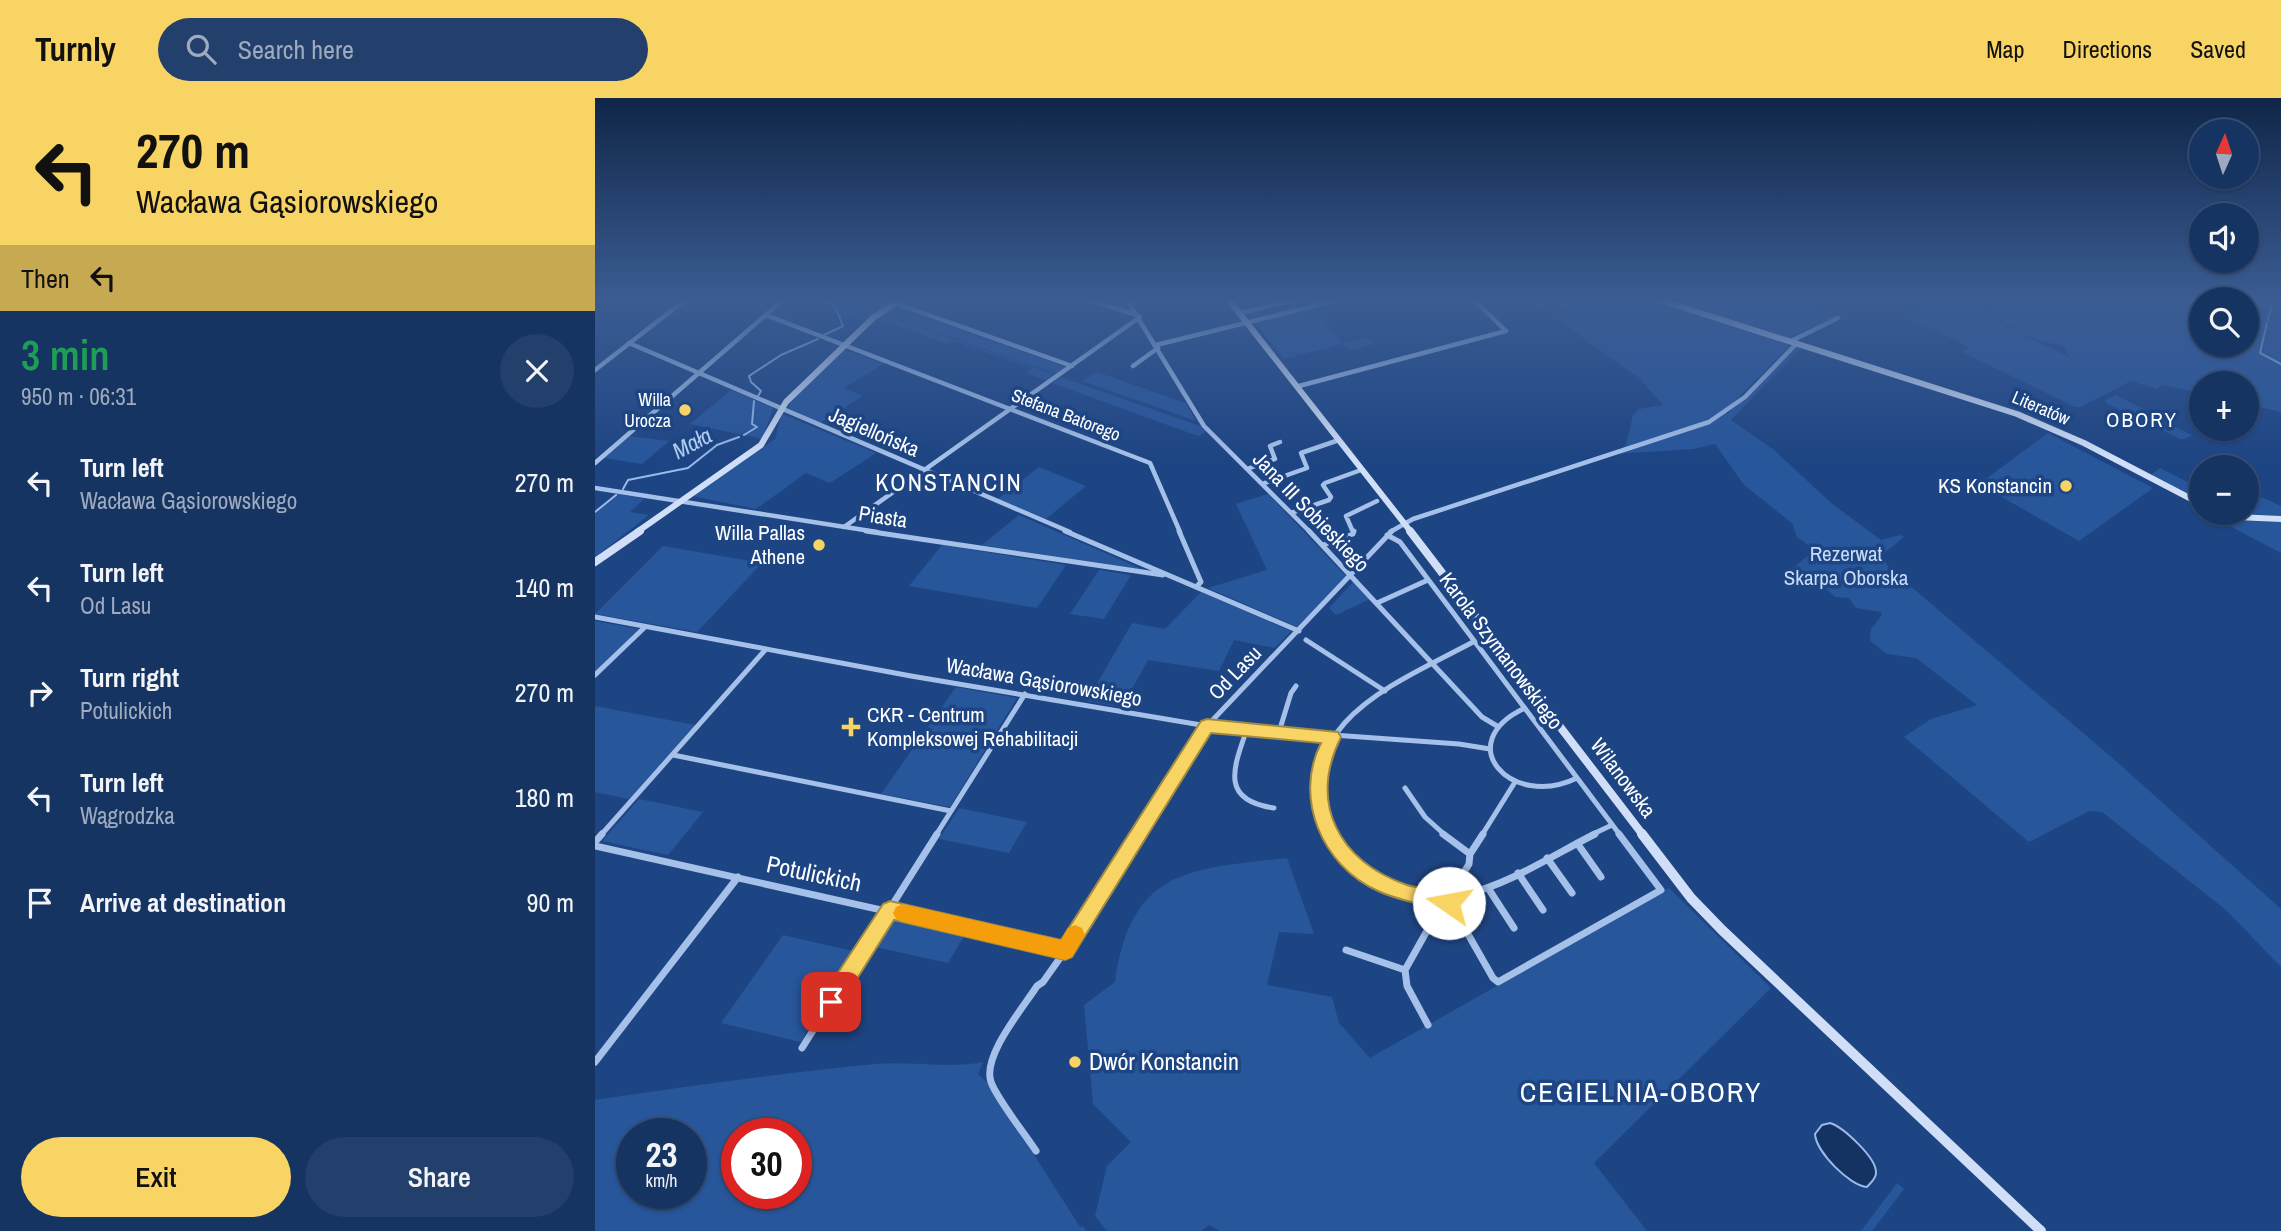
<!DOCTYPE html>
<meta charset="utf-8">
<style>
:root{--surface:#163462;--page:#233f6b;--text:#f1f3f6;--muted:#9eaabe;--line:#354f77;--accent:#f8d464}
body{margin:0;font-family:"Archivo Narrow",sans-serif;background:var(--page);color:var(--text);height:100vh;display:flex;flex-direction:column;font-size:26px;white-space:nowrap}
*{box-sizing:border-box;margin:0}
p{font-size:23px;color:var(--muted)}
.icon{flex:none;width:38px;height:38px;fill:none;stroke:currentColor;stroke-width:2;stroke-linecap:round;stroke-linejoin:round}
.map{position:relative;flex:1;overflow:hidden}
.side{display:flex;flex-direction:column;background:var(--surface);width:595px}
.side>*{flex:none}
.hud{background:#f8d464;color:#111;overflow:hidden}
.needle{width:46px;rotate:3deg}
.tools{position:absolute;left:1594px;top:21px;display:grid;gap:14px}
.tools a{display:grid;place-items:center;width:70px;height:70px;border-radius:50%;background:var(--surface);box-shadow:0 2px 5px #0004,0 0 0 2px var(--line);font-size:35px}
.speed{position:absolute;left:21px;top:1020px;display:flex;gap:14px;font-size:35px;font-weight:700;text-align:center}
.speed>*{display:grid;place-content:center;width:91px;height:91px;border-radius:50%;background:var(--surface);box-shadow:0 2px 5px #0004,0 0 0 2px var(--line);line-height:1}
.speed small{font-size:18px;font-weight:400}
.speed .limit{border:10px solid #d22;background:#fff;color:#111}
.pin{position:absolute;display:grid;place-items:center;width:60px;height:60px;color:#fff;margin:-30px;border-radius:14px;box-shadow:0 4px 10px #0006}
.me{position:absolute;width:77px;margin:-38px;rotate:282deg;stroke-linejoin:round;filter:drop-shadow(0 0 5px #0008)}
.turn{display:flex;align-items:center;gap:24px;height:147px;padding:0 21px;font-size:32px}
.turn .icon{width:91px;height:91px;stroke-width:2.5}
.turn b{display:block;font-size:49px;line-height:60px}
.then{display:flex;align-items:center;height:66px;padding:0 21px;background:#0003;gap:14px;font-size:26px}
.round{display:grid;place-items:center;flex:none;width:74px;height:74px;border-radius:37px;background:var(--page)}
.summary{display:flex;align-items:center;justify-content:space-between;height:119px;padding:0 21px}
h1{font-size:42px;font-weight:600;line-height:52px;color:#1e9e55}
.action{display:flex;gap:14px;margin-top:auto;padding:14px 21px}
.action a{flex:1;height:80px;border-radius:42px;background:var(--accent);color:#111;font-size:28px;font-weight:600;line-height:80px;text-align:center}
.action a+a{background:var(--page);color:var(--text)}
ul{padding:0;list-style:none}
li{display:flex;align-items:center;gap:21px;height:105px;padding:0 21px}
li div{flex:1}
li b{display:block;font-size:26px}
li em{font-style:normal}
header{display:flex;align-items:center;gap:42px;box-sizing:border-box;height:98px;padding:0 35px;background:var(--accent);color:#111}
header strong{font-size:33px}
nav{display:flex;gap:38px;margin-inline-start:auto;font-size:24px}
.search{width:490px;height:63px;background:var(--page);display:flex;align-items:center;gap:18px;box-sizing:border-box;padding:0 24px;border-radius:38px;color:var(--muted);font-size:26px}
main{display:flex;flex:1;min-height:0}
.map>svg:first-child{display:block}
.green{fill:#28569b;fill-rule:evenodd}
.water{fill:#143262;stroke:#98bbeb;stroke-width:2}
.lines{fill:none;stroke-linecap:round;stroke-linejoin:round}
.stream{stroke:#98bbeb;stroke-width:2}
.street-far2{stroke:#a5c1e9;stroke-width:4.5}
.street-far1{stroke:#a5c1e9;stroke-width:5}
.street{stroke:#a5c1e9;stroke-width:7}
.secondary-far2{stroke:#d0dff7;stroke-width:6}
.secondary-far1{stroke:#d0dff7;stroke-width:8}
.secondary{stroke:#d0dff7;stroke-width:10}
.route{fill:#f8d464;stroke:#a18a41;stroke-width:2}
.slow{fill:#f59e0b}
.poi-dot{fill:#f8d464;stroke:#1e4583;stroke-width:2.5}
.labels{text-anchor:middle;stroke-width:7;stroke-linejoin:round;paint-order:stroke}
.far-poi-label{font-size:18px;fill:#fff;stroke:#1e4583;text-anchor:end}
.far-street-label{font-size:18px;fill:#fff;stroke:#1e4583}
.far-quarter-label{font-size:21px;letter-spacing:2px;fill:#fff;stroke:#1e4583}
.street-label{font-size:21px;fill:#fff;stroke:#1e4583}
.poi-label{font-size:21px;fill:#fff;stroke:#1e4583;text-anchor:end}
.park-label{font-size:21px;fill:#c9dcf7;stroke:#1e4583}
.water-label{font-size:23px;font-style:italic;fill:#b0cbf1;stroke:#1e4583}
.quarter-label{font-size:24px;letter-spacing:2px;fill:#fff;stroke:#1e4583}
.near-street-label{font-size:24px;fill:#fff;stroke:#1e4583}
.near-poi-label{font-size:24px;fill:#fff;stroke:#1e4583;text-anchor:start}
.near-quarter-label{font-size:28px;letter-spacing:2px;fill:#fff;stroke:#1e4583}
</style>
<header>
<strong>Turnly</strong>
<div class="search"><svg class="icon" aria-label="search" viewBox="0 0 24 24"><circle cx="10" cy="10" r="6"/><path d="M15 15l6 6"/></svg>Search here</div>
<nav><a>Map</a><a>Directions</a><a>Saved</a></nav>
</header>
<main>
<section class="side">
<div class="hud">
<div class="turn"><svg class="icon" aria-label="left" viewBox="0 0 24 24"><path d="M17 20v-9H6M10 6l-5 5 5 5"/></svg><div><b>270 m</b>Wacława Gąsiorowskiego</div></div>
<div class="then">Then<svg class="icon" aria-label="left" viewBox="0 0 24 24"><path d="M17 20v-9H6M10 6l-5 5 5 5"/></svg></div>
</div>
<div class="summary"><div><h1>3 min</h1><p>950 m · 06:31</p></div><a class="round"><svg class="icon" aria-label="close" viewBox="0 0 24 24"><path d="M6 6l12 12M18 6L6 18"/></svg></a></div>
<ul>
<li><svg class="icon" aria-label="left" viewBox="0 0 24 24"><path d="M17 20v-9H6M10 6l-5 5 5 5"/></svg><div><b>Turn left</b><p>Wacława Gąsiorowskiego</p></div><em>270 m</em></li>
<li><svg class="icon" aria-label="left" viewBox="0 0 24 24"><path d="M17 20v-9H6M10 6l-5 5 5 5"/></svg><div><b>Turn left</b><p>Od Lasu</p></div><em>140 m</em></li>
<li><svg class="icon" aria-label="right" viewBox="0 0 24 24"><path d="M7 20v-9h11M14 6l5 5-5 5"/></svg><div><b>Turn right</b><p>Potulickich</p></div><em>270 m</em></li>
<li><svg class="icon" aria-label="left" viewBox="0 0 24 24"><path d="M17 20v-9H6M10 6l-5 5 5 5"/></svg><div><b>Turn left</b><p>Wągrodzka</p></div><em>180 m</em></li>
<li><svg class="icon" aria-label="arrive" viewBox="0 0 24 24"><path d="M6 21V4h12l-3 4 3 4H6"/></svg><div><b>Arrive at destination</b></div><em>90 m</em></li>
</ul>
<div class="action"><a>Exit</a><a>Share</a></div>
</section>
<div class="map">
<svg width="1686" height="1133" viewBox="0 0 1686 1133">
<rect width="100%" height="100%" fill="#1e4583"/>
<path class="green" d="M219 202H300L276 218 262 213 249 220 242 218V208Z
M935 202H1055L1196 246 1132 311V316L1201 248 1207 249 1136 322 1179 352 1236 405 1286 442 1305 437 1309 439 1287 457 1293 469 1522 664 1686 811V869L1631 812 1507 714 1494 713 1434 744 1309 639 1336 621 1382 607 1321 560 1292 556 1275 543 1276 531 1287 517 1286 514 1261 510 1254 500 1240 499 1219 480 1193 474 1220 452 1202 439 1197 425 1149 387 1120 346 1098 351 1020 356 1031 347 1038 317 1044 311 1068 307 1044 280 960 220 977 215 962 204 942 210Z
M1073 202H1208L1238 220 1194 240Z
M1343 202C1350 202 1360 200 1367 202 1380 206 1386 217 1400 210L1404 222 1410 228 1476 260 1467 247C1453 246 1420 235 1410 224 1403 217 1405 207 1395 202H1606V247H1652V202H1686V314L1652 306V285H1606V295L1567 287 1562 291 1536 283 1486 309H1480L1367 254 1374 249 1309 218Z
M300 209 322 214 320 216 471 269 462 276 290 216Z
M718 210 748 245 773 239 779 246 754 253 748 246 689 261 660 224Z
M289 217 461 277 452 283 431 275 437 270 358 243 352 246 281 220Z
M249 252 290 265 249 290 268 298 225 325 193 310 198 300Z
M502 274 591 305 601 323 487 283Z
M466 279 605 328 611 334 603 338 457 285Z
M136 292 178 310 168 341 95 326Z
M1521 297 1552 313 1551 315 1597 337 1590 341H1585L1511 305 1510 302Z
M187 316 281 355 235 385 211 375 161 411 97 398 180 341Z
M1453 335 1558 390 1484 443 1384 386Z
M34 338 74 343 47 366 9 360Z
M444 369 491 388 451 421 403 401Z
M1565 370 1606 391V403L1559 379 1557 376Z
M23 396 49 401 35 414 54 417 0 459V416L9 406Z
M673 396 751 478 702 529 613 490 672 472 641 406Z
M1666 399 1686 408V418L1645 416 1652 415V409Z
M1610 415H1621L1646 422 1686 424V455Z
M424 417 551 473 387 447Z
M347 447 471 467 442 510 314 488Z
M68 448 167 465 102 534 0 516Z
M504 472 536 477 509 521 475 516Z
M758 484 775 501 741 517 734 510Z
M606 494 696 533 680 550 639 542 624 573 553 562 527 609 492 603 537 525 570 531Z
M0 523 44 531 0 574Z
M361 589 422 600 355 709 286 696Z
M0 608 100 627 34 701 0 694Z
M44 701 108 714 73 757 7 743Z
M364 710 432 724 414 755 344 741Z
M692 760 719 836 684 834 672 887 737 899 744 925 775 960 1074 790 1176 890 999 1065 1052 1133H625L614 1127 606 1133H512L500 1118 512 1068 536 1044 498 1006 489 907 520 884C536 769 596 771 692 760Z
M295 818 370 835H371L353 865 276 848Z
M188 837 262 854 206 944 126 925Z
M388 964 383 976 394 986 485 1129 488 1128 491 1133H0V1002C94 988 187 975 281 966 317 963 353 971 388 964ZM37 1036H96V1096H37ZM142 1036H201V1096H142Z
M1302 1085 1309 1091 1277 1133H1266Z"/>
<path class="water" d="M1235 1025C1248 1029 1282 1060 1281 1075 1281 1081 1276 1084 1272 1089 1255 1088 1221 1054 1220 1036L1227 1027Z"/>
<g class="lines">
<path class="stream" d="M1673 222 1678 202
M1672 225 1665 255 1686 266
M229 237 248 228 241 210 234 205 238 202
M163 298 166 293 156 284 154 278 186 257 223 241
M149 337 162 329 157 326 159 303
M28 391 33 382 93 370 122 347 144 339
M0 414 21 397"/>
<path class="street-far2" d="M495 202 542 217
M532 202 609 328 715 434
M879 202 911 233
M300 205 477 268
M645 215 700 202
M171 217 555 365 585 434
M1196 243 1243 220
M34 245 475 434
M561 247 743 202
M538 268 563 250
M0 272 90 202
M704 288 911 233
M0 365 188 202
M652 371 680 361 675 348 685 344
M667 386 712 370 706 355 744 342
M0 390 282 434
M696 415 734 402 736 399 728 387 730 385 766 372
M249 429 545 219
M758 434 751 418 782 403
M795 434 818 421 1114 324 1150 299 1202 245"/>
<path class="street-far1" d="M271 433 568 477
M470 433 704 533
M584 433 606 484 601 489
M714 433 887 619 902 628
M792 437 805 444 1025 737
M728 447 758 436 759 433
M782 505 833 482
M0 519 316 578 612 628 864 646 895 651
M711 542 790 593
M0 577 50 529
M930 610C855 645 916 712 982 680
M652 631C638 671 625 702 679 710
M684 634 696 595 701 588
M78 657 356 713
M810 690 830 719 850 737
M6 737 171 551
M341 737 430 596
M543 737 612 628 797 433
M737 737C687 627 800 586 878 544
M887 737 920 684
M996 737 1017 727"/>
<path class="street" d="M736 736C744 754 760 768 776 779 852 832 930 771 1000 736
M848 736 875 756
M888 736 875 756 874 766 853 801 898 880 903 884 1066 792 1024 736
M0 744 7 736
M982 745 1006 779
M0 748 470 853
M952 760 977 795
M923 775 948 812
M893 790 919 830
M751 852 810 872
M833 927 812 888 810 872 833 831 858 814
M207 950 342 736
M0 964 143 779
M441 1053C430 1036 402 1001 396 984 387 958 428 910 442 888L448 884 470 853 544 736"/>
<path class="secondary-far2" d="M634 202 816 434
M1065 202 1422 316 1489 345 1606 406
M1624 415 1641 419 1686 421
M42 434 166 347 191 304 278 220 305 202"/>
<path class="secondary-far1" d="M815 433 1048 737
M0 464 45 433"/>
<path class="secondary" d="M1047 736 1096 800 1127 832 1446 1133"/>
</g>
<linearGradient id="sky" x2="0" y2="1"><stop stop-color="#102648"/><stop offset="0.56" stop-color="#3b5c93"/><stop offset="1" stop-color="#3b5c93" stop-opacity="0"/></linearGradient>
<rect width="1686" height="360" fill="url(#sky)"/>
<path class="route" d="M612 621 743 634 746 639C713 706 744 763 812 787 827 792 844 789 860 795L863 805 860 812 854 814C832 806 806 804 783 793 727 768 698 700 726 645L616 635 477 859 470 862 299 822 243 911 236 914 229 911 226 904 229 896 288 806 295 803 466 842 606 623Z"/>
<path class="slow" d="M308 806 466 842 473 830 480 827 487 830 490 837 477 859 470 862 308 824 301 821 298 815 301 809Z"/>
<g class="poi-dot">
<circle cx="90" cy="312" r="7"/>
<circle cx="1471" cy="388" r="7"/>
<circle cx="224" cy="447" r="7"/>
<path d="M252.5 618.5h7v7h7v7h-7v7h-7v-7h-7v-7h7z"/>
<circle cx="480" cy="964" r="7"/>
</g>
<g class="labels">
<g class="far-poi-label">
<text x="76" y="308">Willa<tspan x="76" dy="21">Urocza</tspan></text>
</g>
<g class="far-street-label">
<text transform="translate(1446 310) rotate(23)" y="6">Literatów</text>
<text transform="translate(471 317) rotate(21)" y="6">Stefana Batorego</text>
</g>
<g class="far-quarter-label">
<text x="1547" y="329">OBORY</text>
</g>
<g class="street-label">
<text transform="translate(279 334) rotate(23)" y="7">Jagiellońska</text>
<text transform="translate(716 414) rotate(46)" y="7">Jana III Sobieskiego</text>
<text transform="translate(288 419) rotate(9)" y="7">Piasta</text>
<text transform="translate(906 553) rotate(53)" y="7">Karola Szymanowskiego</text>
<text transform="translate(640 575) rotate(-46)" y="7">Od Lasu</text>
<text transform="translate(449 584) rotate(10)" y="7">Wacława Gąsiorowskiego</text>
<text transform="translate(1028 680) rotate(53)" y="7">Wilanowska</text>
</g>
<g class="poi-label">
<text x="1457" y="395">KS Konstancin</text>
<text x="210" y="442">Willa Pallas<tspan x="210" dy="24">Athene</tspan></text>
<text x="272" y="624" text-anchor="start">CKR - Centrum<tspan x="272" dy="24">Kompleksowej Rehabilitacji</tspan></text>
</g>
<g class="park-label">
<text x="1251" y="463">Rezerwat<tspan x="1251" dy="24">Skarpa Oborska</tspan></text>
</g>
<g class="water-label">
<text transform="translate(97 345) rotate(-28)" y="8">Mała</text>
</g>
<g class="quarter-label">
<text x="354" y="393">KONSTANCIN</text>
</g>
<g class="near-street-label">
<text transform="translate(219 776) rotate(12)" y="8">Potulickich</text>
</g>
<g class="near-poi-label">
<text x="494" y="972">Dwór Konstancin</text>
</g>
<g class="near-quarter-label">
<text x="1046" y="1004">CEGIELNIA-OBORY</text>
</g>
</g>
</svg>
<div class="tools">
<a><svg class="needle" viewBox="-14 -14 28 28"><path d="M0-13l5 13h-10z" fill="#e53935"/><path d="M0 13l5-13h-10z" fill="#9eaabe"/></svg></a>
<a><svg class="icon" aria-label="sound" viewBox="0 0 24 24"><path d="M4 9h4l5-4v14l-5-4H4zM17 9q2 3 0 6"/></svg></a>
<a><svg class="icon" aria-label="search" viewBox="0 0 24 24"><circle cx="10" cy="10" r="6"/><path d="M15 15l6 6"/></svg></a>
<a>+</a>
<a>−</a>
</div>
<div class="speed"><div>23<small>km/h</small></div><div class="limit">30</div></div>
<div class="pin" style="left:236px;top:904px;background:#d93025"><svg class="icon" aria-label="arrive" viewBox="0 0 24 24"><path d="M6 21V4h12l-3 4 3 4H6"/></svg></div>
<svg class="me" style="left:854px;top:805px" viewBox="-20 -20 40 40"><circle r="19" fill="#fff"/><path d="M0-13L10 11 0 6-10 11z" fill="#f8d464"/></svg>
</div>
</main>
